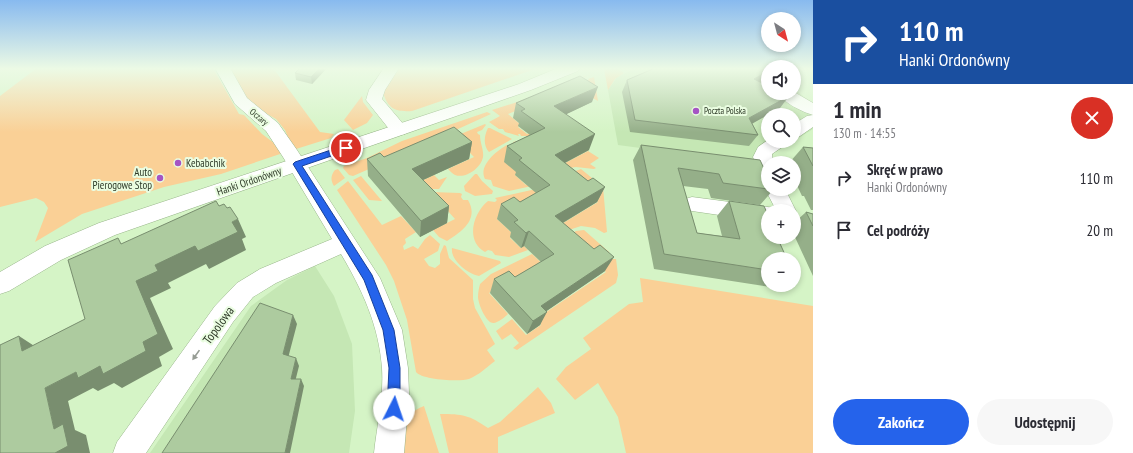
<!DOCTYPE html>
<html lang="pl">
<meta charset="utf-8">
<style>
:root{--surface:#fff;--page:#f7f7f7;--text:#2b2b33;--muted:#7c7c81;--accent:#2563eb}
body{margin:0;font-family:"PT Sans Narrow",sans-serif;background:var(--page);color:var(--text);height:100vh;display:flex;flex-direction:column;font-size:15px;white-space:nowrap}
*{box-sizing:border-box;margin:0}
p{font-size:13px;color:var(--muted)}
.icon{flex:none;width:22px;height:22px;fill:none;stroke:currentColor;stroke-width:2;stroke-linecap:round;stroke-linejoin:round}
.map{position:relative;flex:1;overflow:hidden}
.panel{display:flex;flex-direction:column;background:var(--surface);width:320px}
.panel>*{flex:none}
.guide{background:#1a4fa0;color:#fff;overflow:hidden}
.needle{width:26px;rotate:144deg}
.tools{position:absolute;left:761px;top:12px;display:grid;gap:8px}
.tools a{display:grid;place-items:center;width:40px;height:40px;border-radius:50%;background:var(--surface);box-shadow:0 2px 6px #0003;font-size:20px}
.pin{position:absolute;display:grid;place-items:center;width:34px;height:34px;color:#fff;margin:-17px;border:2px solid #fff;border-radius:50%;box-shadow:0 1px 4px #0007}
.me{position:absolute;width:44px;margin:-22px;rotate:4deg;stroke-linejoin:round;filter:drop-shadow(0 0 3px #0008)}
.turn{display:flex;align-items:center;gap:14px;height:84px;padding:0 20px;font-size:18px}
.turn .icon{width:52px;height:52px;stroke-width:2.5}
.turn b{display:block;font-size:28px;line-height:34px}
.round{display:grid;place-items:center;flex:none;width:42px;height:42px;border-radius:21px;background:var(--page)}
.headline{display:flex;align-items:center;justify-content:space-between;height:68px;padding:0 20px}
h1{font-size:24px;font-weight:800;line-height:30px}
.cta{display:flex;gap:8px;margin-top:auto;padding:8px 20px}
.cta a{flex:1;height:46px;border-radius:24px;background:var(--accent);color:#fff;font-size:16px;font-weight:800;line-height:46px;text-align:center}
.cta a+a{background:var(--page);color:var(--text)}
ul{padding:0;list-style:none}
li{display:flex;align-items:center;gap:12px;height:52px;padding:0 20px}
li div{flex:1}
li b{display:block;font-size:15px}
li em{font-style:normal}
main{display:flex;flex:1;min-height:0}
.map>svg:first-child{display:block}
.built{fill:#c5e7b4}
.green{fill:#fad096}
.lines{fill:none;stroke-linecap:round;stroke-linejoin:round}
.minor-casing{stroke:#98b58a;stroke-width:1}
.tertiary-casing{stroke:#98b58a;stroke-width:1}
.minor{fill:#fff;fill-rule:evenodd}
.tertiary{fill:#fff;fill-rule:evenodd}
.wall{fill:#95af89}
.shaded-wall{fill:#798e6f}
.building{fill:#adcb9f;stroke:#798e6f}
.oneway{fill:#969c94}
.route{fill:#2563eb;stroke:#184099}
.poi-dot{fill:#a554c4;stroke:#eafde1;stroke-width:1.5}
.labels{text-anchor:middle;stroke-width:4;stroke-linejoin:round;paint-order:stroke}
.far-poi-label{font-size:9px;fill:#2e3a28;stroke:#eafde1;text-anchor:start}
.far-street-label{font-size:9px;fill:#2e3a28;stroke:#eafde1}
.poi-label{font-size:11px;fill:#2e3a28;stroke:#eafde1;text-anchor:start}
.street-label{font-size:11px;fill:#2e3a28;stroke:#eafde1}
.near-street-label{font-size:13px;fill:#2e3a28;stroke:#eafde1}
</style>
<main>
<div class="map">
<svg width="813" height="453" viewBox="0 0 813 453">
<rect width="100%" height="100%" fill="#d5f4c6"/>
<path class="built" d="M636 68H768V93H794V72L800 79 801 85 797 91 813 104V129L794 141V115H768V141H794L752 166 708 157 618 145 608 90 617 77Z
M315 266 334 296 352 344 355 411 349 453H150L251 306 287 280Z"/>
<path class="green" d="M37 68H213L239 114 244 115 262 134 286 152 221 174 164 187 82 214 35 242 48 208 44 202 36 198 0 207V96Z
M226 68H273L320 132 334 134 331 138 296 149 292 147 285 130 276 119 246 102Z
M397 68H538L412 111C395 112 388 109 383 92Z
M617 68 624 73 615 79 608 90 604 69Z
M591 74 582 78 586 82 589 80 588 79 594 77 598 101 587 95 518 110 508 114 521 125 518 127 527 134 531 132V136H521L520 134H518L519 136 505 132 503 129H499L489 122 500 116 492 110 533 97Z
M362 96 363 102 373 115 367 123 353 130 344 120Z
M487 112 491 114 447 134 451 138 485 124 486 125 482 130 477 132 478 134 480 135C480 143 484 150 483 157 481 168 466 179 455 175 453 174 450 171 448 169L474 157 466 149 376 166 353 176 349 175 343 168 344 166 367 158 402 141Z
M488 128H490L512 139 489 152C483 145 484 136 488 128Z
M534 138 515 156 504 161 518 173 515 175 526 185 529 183 532 186 509 191 493 186 491 180 485 179C478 166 496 151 507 145L511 146 514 144 513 142Z
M588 151 599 158 590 164 596 168 594 169 576 167 550 171Z
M338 169 345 178 334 186C330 180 331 175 335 170Z
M581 169 603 187 607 232 604 233 595 228 581 226 569 230 550 231 598 202 586 193 570 173Z
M475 174H477L482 181 493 191 492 194 475 196 465 191 464 186Z
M434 175 439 180 447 177 439 189H422L413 185Z
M361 176 382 201 369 200 353 180Z
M348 181 382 225 401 216 416 232 405 239 406 243 403 246 404 250 413 246 418 249 425 239 430 235 440 244 438 251 424 259 429 266 435 268 440 264V254L444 245 446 246 449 258 473 280V299L475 308 495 344 487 350 495 361C487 367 479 375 469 379 460 382 422 380 416 372L407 320 394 281 386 265 337 190Z
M536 189 548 199 510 211 497 219 514 235 510 238 521 248 524 246 528 250 509 257 495 255 492 251 488 250 485 252C465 241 473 213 488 201L495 202 497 200 495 198Z
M431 192 460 193 462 194 461 197 463 200H468C479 219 463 231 447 241L439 237 433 230 455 219Z
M584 230 609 252 610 259H616L618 275 616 283 517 350 513 348 519 343 511 334 502 340 496 331 512 319 526 335 541 325 536 319 606 272 592 260 560 240 576 231Z
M452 248 500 261 501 263 479 276C468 274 450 260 452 248Z
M532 254 547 268 504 284 489 293 508 314C505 317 499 322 494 323 486 324 478 303 478 297 478 292 479 288 480 284L491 274Z
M640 278 813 306V453H626L618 417 598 383 575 400 556 379 566 367 591 349 583 338 629 304 643 302Z
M538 387 551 403 555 413 498 437V453H449L440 414C463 414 469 415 488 428L500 422Z
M424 406 439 453H404C406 431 400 415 424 406Z"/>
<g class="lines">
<g class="minor-casing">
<path id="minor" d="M215 68H230L247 98 278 123 297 150 380 278 402 330 408 368 409 394 404 453H374C377 425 384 396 382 368 379 326 362 289 341 254L276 283 253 297 233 322 146 453H113L117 442 215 306 237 283 260 269 332 239 283 157 266 131 235 104Z
M384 68H399L385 90 382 99 405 126 408 130 405 134 399 135 393 134 366 100 369 90Z
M794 92 813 103V127L800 136 794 137V124L807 116 813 115C803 112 783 103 779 93H794Z
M768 140 788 141 785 145 772 154 773 163H768V179L761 178 753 157 758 147Z
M768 184V189H785L796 211 794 215V211H768V222L692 211 685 209 682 204 685 199 692 197 775 208 765 189Z"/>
</g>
<g class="tertiary-casing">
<path id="tertiary" d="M558 68H580L578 71 531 90 115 235 61 260 9 291 0 294V272L45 246 99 223 519 84Z"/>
</g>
<use href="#minor" class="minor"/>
<use href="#tertiary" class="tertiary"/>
</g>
<path class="wall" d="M300 68H327L312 84 296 80 295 73Z
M768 79 761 82 780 108 752 123 758 135 749 146 630 132 622 92 627 80Z
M592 102 566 114 589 150 565 163 588 181 605 187 597 202 563 223 605 271 546 311 540 325 527 334 490 293 494 279 515 277 541 262 524 246 521 248 510 237 511 232 497 219 501 204 520 202 536 193 515 175 516 172 504 162 507 146 530 135 518 126 519 123 513 118 516 103Z
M472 142 469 159 423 180 449 206 447 223 420 237 368 176 367 159 384 157Z
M641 145 768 177V189H774L760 205 711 198 708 189 683 186 697 233 722 236 717 216 729 201 768 259V285H781L777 288 654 269 633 160Z
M803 147 813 148V210H811L804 196H802L794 179V163H789Z
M806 212 813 214V276L794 235V223Z"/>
<path class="shaded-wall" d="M320 68H327L312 84 311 77Z
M768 71V79L746 90 754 79Z
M598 87 592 102 550 122 554 106Z
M789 96 780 108 741 130 749 118Z
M595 134 589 150 549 171 555 155Z
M472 142 469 159 412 185V169Z
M605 187 597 202 549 231 555 216Z
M449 206 447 223 420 237 421 221Z
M238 219 246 237 242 239 246 250 209 269 206 264 168 283 171 288 150 298 173 349 159 357 162 366 122 388 114 383 98 391 93 388 68 401 75 430 86 435 90 453H55L54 429 45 388 76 372 143 342 136 281 155 265 232 222Z
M529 231 524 246 521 248 526 233Z
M614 257 605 271 535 319 541 306Z
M547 312 540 325 527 334 533 321Z
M293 315 297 324 287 362 283 354Z
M19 336 42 351H22Z
M296 358 299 366 294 386 291 379Z
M301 379 304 386 290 453H285Z"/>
<path class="building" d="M300 68H320L311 77 295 73Z
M655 68H768V71L754 79 768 86V93H783L789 96 749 118 758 135 635 120 627 80Z
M580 76 598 87 554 106 595 134 555 155 588 181 593 178 605 187 555 216 594 249 600 245 614 257 541 306 547 312 533 321 494 279 509 271 515 277 554 254 529 231 526 233 514 222 518 220 501 204 514 197 520 202 550 185 519 160 522 158 507 146 545 128 521 111 525 109 516 103Z
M454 127 472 142 412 169 449 206 421 221 367 159 380 153 384 157Z
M641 145 760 160 768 177V189L723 183 719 174 678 168 697 233 740 239 729 201 764 206 768 215V237H777L787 259H768V270L664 254Z
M803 147 813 148V166Z
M216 201 219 206 224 204 227 208 230 207 238 219 232 222 238 232 198 251 195 246 155 265 158 271 136 281 158 334 143 342 146 351 103 374 100 366 78 378 76 372 45 388 54 429 63 424 68 446 55 453H0V345L19 336 22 351 85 319 68 260 118 238 121 244Z
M806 212 813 214V226Z
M260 303 293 315 283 354 296 358 291 379H301L285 453H162Z"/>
<defs><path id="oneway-solid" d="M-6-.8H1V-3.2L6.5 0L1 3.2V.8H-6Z"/></defs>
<use class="oneway" href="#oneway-solid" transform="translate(196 355) rotate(125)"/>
<linearGradient id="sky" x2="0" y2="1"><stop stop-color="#88baef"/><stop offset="0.52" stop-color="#ecfae5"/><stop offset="1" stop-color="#ecfae5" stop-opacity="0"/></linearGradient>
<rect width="813" height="132" fill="url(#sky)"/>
<path class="route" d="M346 145 349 146V150L302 166 372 275 394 330 400 368V409L398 413 394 415 389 413 387 409 389 368 383 330 364 280 293 164 295 162Z"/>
<g class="poi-dot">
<circle cx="696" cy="111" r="4"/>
<circle cx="178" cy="163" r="4"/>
<circle cx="160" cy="178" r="4"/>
</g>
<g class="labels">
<g class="far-poi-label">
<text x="704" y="114">Poczta Polska</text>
</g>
<g class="far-street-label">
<text transform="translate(259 117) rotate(39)" y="3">Oczary</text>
</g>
<g class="poi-label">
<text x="186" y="167">Kebabchik</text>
<text x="152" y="176" text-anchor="end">Auto<tspan x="152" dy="13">Pierogowe Stop</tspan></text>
</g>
<g class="street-label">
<text transform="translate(249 181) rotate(-19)" y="4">Hanki Ordonówny</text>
</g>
<g class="near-street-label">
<text transform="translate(218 325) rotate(-54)" y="5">Topolowa</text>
</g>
</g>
</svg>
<div class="tools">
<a><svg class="needle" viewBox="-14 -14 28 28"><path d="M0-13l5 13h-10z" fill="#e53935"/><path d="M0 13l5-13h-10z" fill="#7c7c81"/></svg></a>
<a><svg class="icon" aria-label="sound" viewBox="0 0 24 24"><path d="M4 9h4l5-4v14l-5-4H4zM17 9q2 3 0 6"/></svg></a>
<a><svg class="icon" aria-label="search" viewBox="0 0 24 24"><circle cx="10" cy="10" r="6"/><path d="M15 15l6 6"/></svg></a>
<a><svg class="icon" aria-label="layers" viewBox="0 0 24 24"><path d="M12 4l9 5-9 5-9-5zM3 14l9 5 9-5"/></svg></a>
<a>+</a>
<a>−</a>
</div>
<div class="pin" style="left:346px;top:148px;background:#d93025"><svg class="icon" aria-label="arrive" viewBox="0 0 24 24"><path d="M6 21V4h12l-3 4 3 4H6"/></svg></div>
<svg class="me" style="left:394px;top:409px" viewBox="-20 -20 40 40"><circle r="19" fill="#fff"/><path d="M0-13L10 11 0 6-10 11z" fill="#2563eb"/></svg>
</div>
<section class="panel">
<div class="guide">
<div class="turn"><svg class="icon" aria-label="right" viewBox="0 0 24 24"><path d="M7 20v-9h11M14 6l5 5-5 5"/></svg><div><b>110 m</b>Hanki Ordonówny</div></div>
</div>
<div class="headline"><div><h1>1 min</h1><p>130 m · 14:55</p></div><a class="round" style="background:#d93025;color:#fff"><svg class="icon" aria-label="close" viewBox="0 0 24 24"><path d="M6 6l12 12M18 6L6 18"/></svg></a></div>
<ul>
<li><svg class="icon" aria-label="right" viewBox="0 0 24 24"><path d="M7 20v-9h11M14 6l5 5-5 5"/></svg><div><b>Skręć w prawo</b><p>Hanki Ordonówny</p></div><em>110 m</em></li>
<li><svg class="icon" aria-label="arrive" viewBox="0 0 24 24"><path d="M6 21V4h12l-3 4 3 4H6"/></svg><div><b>Cel podróży</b></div><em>20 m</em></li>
</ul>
<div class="cta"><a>Zakończ</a><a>Udostępnij</a></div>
</section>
</main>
